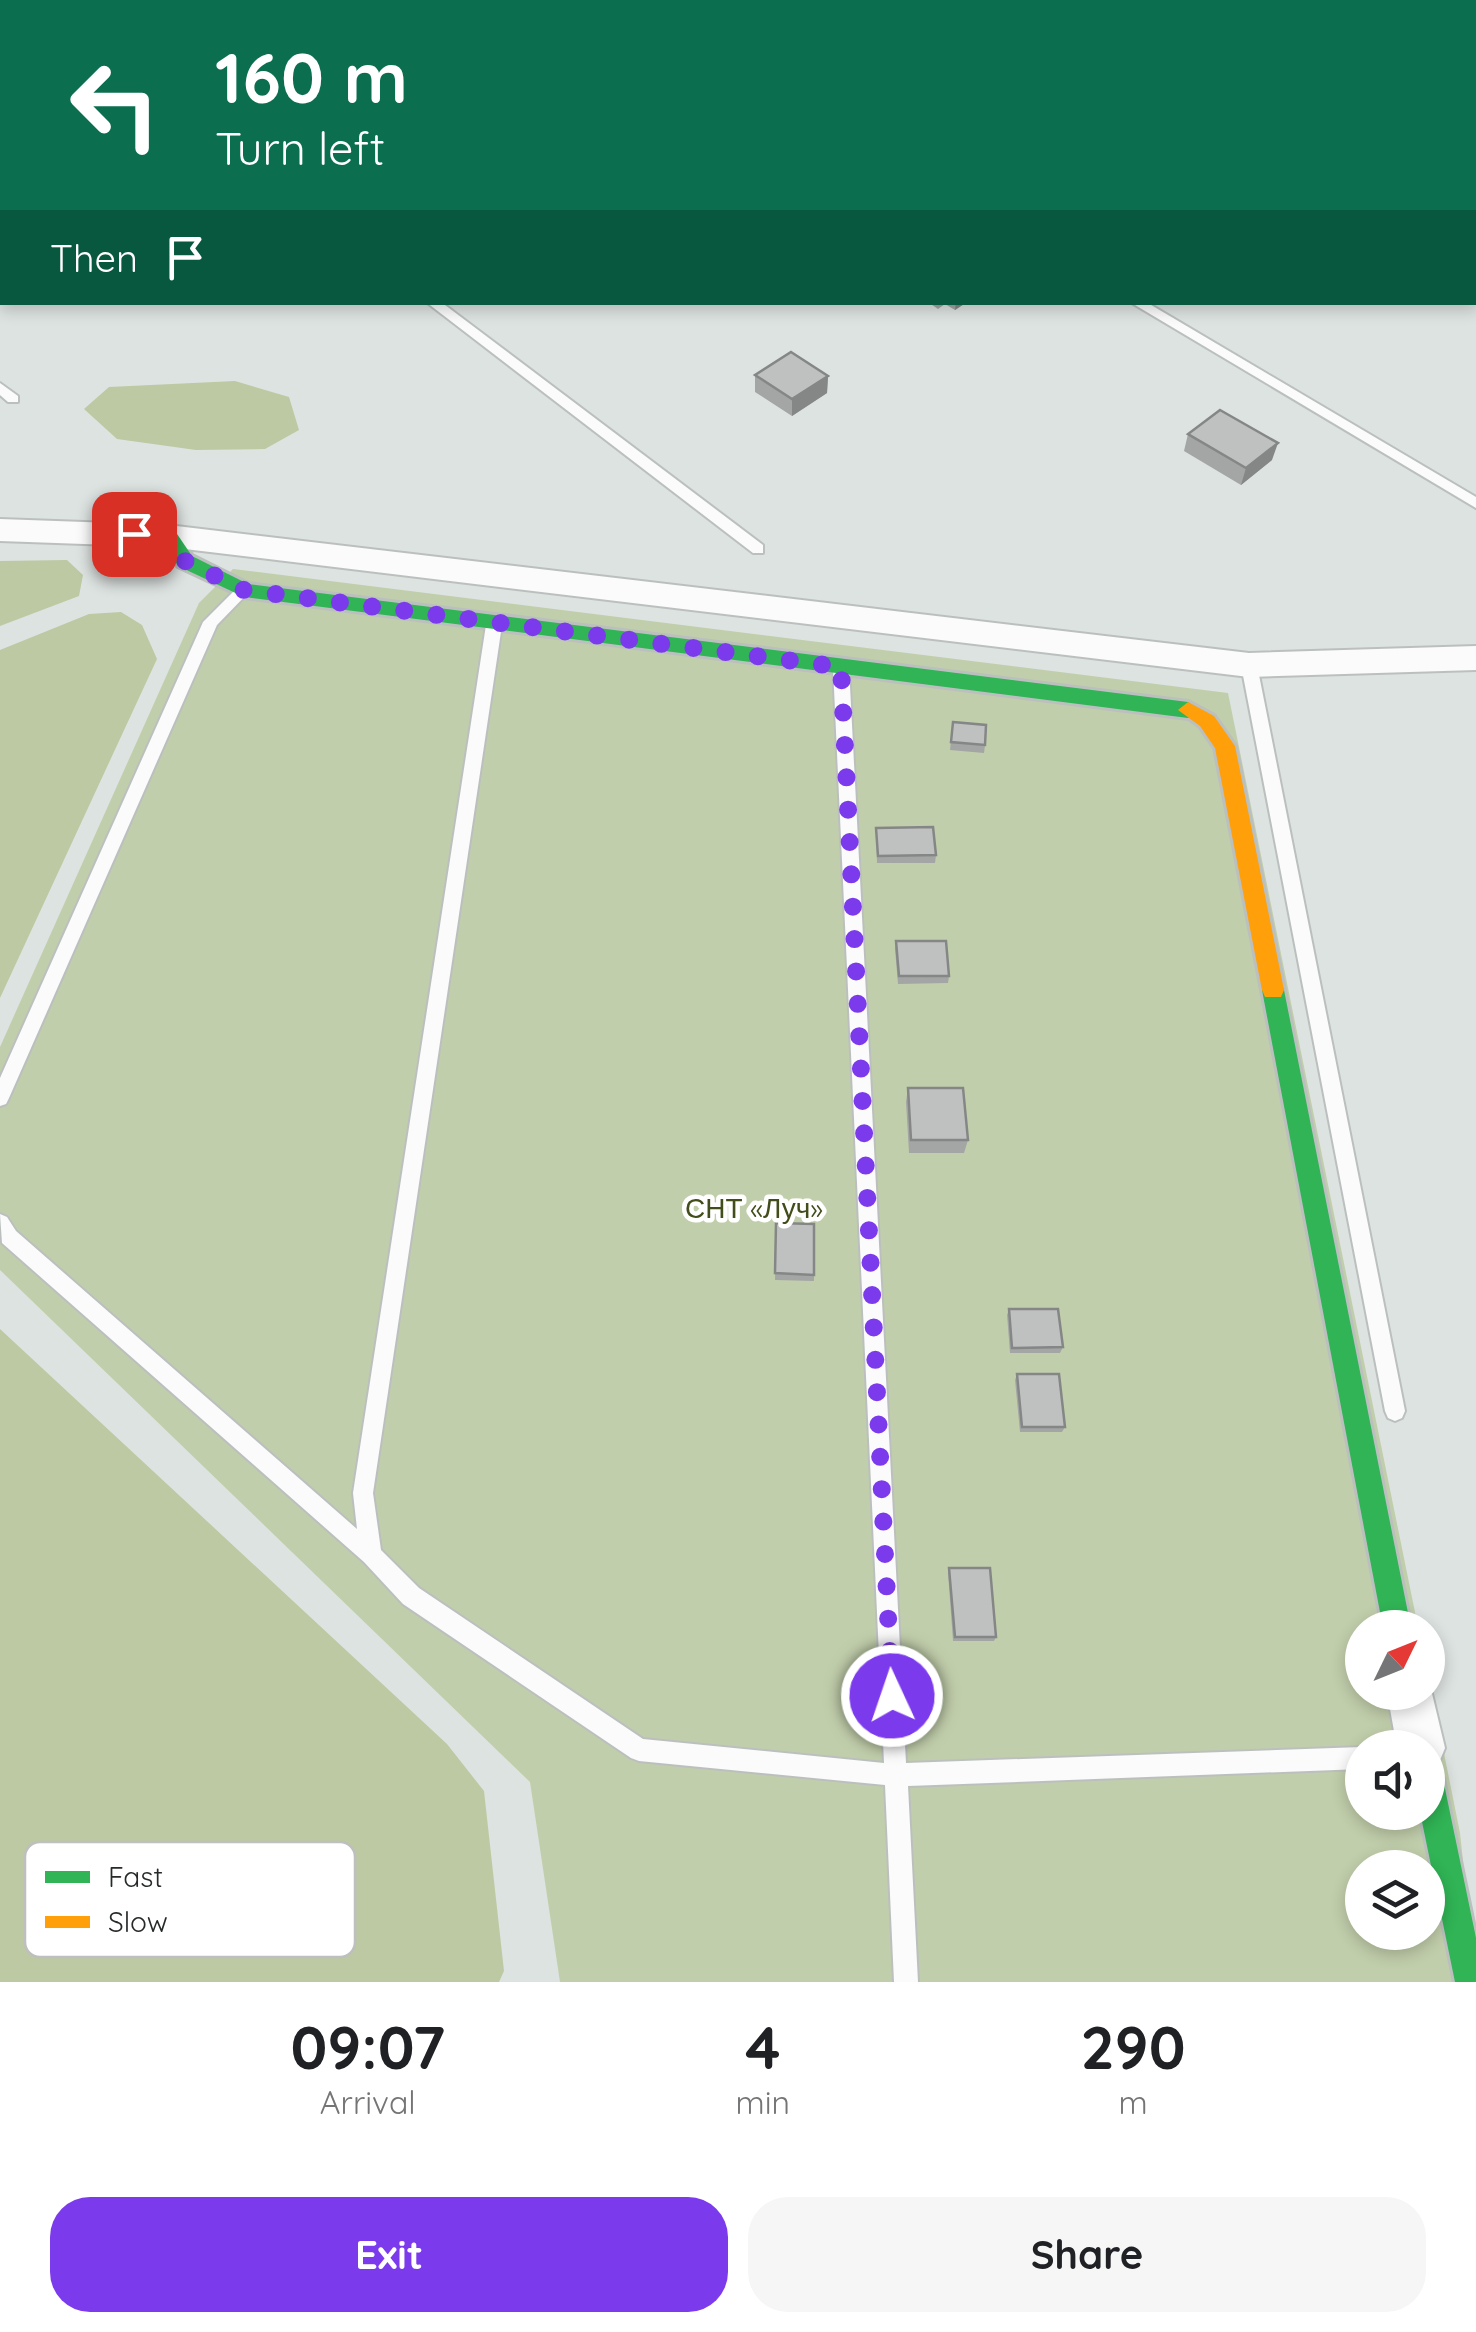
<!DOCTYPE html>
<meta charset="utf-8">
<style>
:root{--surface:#fff;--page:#f6f6f6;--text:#202124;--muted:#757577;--accent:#7c3aed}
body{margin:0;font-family:Quicksand,sans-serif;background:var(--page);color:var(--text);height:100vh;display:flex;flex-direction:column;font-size:38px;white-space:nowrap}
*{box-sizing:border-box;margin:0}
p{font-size:32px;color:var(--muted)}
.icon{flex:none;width:55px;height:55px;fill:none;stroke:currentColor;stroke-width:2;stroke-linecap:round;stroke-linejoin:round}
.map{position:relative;height:1982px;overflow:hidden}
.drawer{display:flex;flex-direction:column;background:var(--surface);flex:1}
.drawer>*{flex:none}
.hud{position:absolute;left:0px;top:0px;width:1478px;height:305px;box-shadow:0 5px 15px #0003;background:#0b6e4f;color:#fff;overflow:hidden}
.needle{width:65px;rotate:47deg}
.buttons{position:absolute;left:1345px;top:1610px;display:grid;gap:20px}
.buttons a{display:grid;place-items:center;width:100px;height:100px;border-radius:50%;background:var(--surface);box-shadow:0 5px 15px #0003;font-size:50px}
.pin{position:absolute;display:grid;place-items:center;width:85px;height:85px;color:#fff;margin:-42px;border-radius:20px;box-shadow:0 5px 15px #0006}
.me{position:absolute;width:110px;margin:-55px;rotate:357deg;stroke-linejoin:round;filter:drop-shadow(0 0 8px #0008)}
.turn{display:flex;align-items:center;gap:35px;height:210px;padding:0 50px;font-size:45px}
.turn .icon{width:130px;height:130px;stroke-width:2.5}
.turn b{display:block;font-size:70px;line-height:85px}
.then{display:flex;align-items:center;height:95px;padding:0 50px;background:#0003;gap:20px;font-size:38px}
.eta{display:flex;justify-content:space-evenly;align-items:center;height:170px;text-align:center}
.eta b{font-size:60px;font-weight:700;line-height:70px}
.cta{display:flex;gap:20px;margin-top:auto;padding:20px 50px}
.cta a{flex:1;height:115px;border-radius:40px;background:var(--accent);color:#fff;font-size:40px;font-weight:700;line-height:115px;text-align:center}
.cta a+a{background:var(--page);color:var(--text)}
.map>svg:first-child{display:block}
.green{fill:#c1ceab;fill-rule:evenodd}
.forest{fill:#bcc9a3}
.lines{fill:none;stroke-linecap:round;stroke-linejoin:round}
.lane-casing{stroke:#bbc0be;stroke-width:4}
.street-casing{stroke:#bbc0be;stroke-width:4}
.fast-casing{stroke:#bbc0be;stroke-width:6}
.slow-casing{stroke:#bbc0be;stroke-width:6}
.lane{fill:#fafbfa;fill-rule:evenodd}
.street{fill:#fafbfa;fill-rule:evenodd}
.fast{fill:#30b455;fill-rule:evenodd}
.slow{fill:#ff9f0a;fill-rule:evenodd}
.wall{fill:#a3a6a4}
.shaded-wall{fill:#858786}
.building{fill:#bec1bf;stroke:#858786;stroke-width:2.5}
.route{stroke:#7c3aed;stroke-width:18;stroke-dasharray:0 32.4}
.labels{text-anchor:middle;stroke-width:9;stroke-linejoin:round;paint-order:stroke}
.park-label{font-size:28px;fill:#414d1b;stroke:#fff}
.key{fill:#fff;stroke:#bebfbf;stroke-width:2.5}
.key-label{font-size:28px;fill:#262a29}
</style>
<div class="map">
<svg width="1476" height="1982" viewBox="0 0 1476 1982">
<rect width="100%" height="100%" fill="#dde3e1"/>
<path class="green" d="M233 569 1228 693 1418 1627 1362 1628V1692H1428V1673L1460 1833 1476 1982H560L530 1782 0 1270V1047L199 603ZM1362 1748H1428V1812H1362ZM1362 1868H1428V1932H1362Z"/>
<path class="forest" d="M235 381 289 397 299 430 265 449 196 450 117 439 84 409 109 387Z
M67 560 83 575 79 596 0 626V561Z
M121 612 142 625 157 659 0 998V650L89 614Z
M0 1329 447 1744 484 1791 504 1971 499 1982H0Z"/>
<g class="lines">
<g class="lane-casing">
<path id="lane" d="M26 0H39L41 2H28Z
M618 0H632L634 2H620Z
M1302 0H1317L1319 2H1304Z
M1475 77H1476V83H1475Z
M426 302H441L763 545V553H753Z
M1130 302H1146L1476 497V508Z
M0 383 18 396V402H8L0 395Z
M244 585 251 590 217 625 9 1098 6 1104 0 1106V1078L203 622 239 586Z
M494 620 502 625 373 1493 381 1550 419 1588 643 1739 884 1763 833 667 841 661 849 667 906 1763 1362 1747V1769L908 1786 918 1982H894L885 1785 639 1761 631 1758 403 1604 364 1562 2 1243 0 1214 7 1217 16 1231 357 1529 353 1493 486 625Z
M1249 659 1257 665 1405 1411 1402 1418 1395 1421 1388 1418 1385 1411 1241 665Z"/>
</g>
<g class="street-casing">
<path id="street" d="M0 519 168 525 1249 653 1476 646V670L1249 677 168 547 0 541Z
M1428 1677 1445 1748 1438 1765 1428 1769V1748H1397L1387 1692H1428Z"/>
</g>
<g class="fast-casing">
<path id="fast" d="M168 529 175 531 192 556 248 584 1188 702 1198 710 1188 718 244 597 178 566 159 536Z
M1273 981 1281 983 1284 990 1411 1628H1383L1262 990 1265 983Z
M1428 1764 1438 1769 1443 1779 1476 1938V1982H1455L1420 1812H1428Z"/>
</g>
<g class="slow-casing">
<path id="slow" d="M1188 702 1214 716 1235 746 1284 990 1281 997H1265L1262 990 1215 748 1200 726 1178 710Z"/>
</g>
<use href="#lane" class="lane"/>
<use href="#street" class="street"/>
<use href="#fast" class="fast"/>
<use href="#slow" class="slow"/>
</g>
<path class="wall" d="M928 302H967L955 310 945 304 938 309Z
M755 375 828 376 827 393 792 416 755 392Z
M1188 434 1272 460 1241 485 1184 451Z
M953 722 985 745 984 753 950 750Z
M876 828 936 855 935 863H877Z
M896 941 949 976 948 983 898 984 895 949Z
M908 1088 968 1140 964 1153H909L906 1102Z
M776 1223 814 1275V1281L775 1280Z
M1009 1309 1063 1347 1060 1353H1010L1007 1315Z
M1017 1374 1065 1427 1062 1432H1020L1015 1380Z
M949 1568 996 1637 994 1641H953L948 1573Z"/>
<path class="shaded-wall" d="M956 302H967L955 310Z
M828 376 827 393 792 416V399Z
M1278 443 1272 460 1241 485 1246 468Z"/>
<path class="building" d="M791 352 828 376 792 399 755 375Z
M1220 410 1278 443 1246 468 1188 434Z
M953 722 986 725 985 745 951 742Z
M933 827 936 855 878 856 876 828Z
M896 941H946L949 976H899Z
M908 1088H963L968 1140H911Z
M776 1223 814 1224V1275L775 1273Z
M1009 1309H1058L1063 1347 1012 1348Z
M1017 1374H1059L1065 1427H1022Z
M949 1568H990L996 1637H955Z"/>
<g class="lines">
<path class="route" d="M134 534 168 536 185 561 244 590 841 667 892 1696"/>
</g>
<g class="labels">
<g class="park-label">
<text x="754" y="1218">СНТ «Луч»</text>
</g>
</g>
<rect x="25" y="1842" width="330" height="115" rx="15" class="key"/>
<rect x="45" y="1871" width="45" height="12" fill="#30b455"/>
<rect x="45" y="1916" width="45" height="12" fill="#ff9f0a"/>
<g class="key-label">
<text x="108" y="1887">Fast</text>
<text x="108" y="1932">Slow</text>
</g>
</svg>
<div class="buttons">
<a><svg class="needle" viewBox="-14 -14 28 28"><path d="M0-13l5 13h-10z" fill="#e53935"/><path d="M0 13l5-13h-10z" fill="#757577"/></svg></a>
<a><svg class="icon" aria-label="sound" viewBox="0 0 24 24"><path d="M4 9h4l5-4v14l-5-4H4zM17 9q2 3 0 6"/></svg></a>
<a><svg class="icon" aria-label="layers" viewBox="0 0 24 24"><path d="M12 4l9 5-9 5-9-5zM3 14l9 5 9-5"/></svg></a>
</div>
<div class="pin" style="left:134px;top:534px;background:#d93025"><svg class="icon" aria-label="arrive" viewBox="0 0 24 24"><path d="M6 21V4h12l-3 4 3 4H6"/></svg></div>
<svg class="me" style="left:892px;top:1696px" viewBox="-20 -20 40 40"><circle r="17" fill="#7c3aed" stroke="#fff" stroke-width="3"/><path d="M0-11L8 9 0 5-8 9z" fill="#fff"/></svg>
<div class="hud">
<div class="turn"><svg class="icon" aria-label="left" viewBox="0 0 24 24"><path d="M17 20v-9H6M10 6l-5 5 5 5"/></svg><div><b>160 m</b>Turn left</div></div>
<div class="then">Then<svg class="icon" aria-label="arrive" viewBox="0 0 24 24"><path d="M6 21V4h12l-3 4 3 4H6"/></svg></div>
</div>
</div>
<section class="drawer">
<div class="eta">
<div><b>09:07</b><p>Arrival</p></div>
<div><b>4</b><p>min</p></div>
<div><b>290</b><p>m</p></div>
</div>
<div class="cta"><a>Exit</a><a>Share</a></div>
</section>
